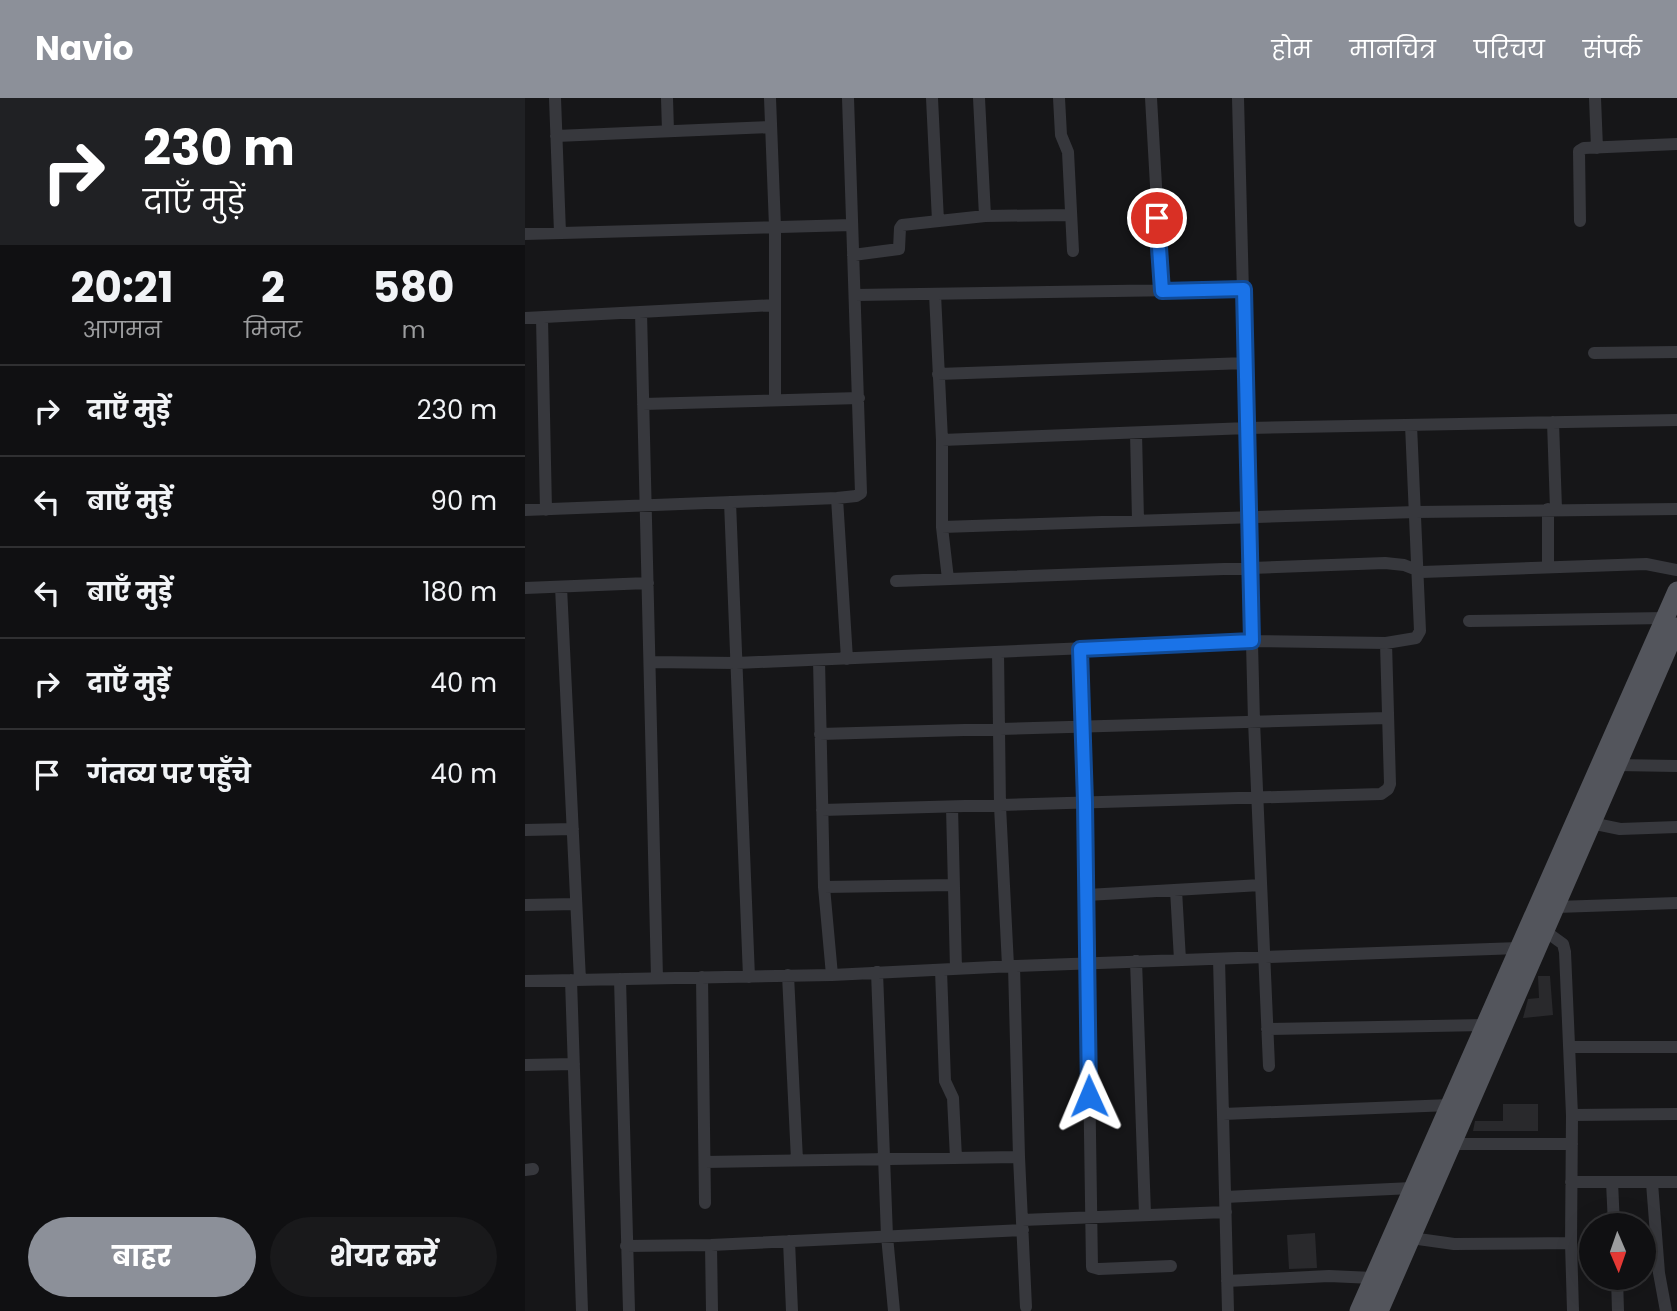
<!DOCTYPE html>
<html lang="hi">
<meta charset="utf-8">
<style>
:root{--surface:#101012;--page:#19191b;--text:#f1f3f6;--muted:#9c9d9f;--line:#303032;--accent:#8c9099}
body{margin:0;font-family:Poppins,"Noto Sans Devanagari",sans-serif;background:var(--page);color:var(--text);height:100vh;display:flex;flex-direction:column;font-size:26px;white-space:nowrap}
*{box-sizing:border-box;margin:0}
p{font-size:23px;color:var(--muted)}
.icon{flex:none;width:38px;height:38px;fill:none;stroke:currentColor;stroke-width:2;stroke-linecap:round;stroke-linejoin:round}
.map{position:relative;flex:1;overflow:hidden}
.details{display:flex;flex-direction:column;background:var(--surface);width:525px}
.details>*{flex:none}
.guide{background:#202124;color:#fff;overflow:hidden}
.needle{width:46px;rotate:178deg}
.buttons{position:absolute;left:1054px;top:1115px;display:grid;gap:14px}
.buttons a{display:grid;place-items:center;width:77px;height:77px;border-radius:50%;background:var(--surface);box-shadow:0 7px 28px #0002,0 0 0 2px var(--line);font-size:35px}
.pin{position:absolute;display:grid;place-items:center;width:60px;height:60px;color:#fff;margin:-30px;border:4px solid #fff;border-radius:50%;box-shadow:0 2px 7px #0007}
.me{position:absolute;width:77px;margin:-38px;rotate:359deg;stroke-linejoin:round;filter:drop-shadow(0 0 5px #0008)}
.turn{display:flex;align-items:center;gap:24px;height:147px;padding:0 28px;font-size:32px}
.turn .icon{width:91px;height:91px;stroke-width:2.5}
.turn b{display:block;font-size:49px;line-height:60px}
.eta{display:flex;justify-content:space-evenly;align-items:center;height:119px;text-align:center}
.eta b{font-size:42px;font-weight:700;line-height:49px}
.cta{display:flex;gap:14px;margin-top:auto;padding:14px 28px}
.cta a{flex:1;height:80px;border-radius:42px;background:var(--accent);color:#fff;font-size:28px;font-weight:700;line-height:80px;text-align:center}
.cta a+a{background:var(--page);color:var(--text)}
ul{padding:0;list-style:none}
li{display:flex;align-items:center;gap:21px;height:91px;padding:0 28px;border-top:2px solid var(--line)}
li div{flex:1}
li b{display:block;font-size:26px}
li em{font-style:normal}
header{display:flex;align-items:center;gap:42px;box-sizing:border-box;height:98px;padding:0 35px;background:var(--accent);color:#fff}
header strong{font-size:33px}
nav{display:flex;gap:38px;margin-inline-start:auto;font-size:24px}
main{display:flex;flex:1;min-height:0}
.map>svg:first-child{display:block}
.building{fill:#29292c}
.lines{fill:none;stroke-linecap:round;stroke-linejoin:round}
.minor{stroke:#37383d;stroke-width:12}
.primary{stroke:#53555c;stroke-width:19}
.route-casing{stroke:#114b97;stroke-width:18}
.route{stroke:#1a73e8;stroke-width:12}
</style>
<header>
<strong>Navio</strong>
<nav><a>होम</a><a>मानचित्र</a><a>परिचय</a><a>संपर्क</a></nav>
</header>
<main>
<section class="details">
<div class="guide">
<div class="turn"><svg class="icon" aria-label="right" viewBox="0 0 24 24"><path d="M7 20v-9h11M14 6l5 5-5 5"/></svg><div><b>230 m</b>दाएँ मुड़ें</div></div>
</div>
<div class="eta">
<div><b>20:21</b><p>आगमन</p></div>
<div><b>2</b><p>मिनट</p></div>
<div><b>580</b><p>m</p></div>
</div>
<ul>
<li><svg class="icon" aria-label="right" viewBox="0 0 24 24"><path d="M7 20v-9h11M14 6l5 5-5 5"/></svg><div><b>दाएँ मुड़ें</b></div><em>230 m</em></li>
<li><svg class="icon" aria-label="left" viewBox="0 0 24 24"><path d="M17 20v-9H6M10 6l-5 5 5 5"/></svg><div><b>बाएँ मुड़ें</b></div><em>90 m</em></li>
<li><svg class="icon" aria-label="left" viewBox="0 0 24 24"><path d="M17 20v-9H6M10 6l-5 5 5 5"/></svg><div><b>बाएँ मुड़ें</b></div><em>180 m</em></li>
<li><svg class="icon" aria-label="right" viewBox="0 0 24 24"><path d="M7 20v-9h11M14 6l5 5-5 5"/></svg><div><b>दाएँ मुड़ें</b></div><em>40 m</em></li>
<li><svg class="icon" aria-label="arrive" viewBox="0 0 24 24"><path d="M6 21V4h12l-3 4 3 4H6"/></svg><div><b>गंतव्य पर पहुँचे</b></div><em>40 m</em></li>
</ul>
<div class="cta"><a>बाहर</a><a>शेयर करें</a></div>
</section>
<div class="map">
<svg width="1152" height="1213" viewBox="0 0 1152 1213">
<rect width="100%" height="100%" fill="#161618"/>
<path class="building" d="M1013 878H1025L1028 917 998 920 1003 901 1014 900Z
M978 1006H1013V1033H948L950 1023H978Z
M790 1135 792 1170 764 1171 762 1137Z"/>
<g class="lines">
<path class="minor" d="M30 0 35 135
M142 0 143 33
M245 0 250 129V302
M407 0 413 123
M454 0 460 118
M534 0 536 37 543 54 548 153
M626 0 637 193
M713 0 729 623 744 968
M1070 0 1072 50
M31 38 246 29
M1055 123 1054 53 1059 50 1152 46
M0 136 327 127
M328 157 374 151 375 130 377 127 460 118 546 117
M410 196 417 342V429L423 481
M330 197 719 191
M116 214 132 880
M0 220 250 207
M17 220 21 412
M1069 255 1152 254
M413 276 721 265
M118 306 334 300
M1028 324 1031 411
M611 335 613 422
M417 342 723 330 1152 322
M312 400 322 561
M205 404 224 879
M1023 411V469
M0 412 312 400 331 398 336 395 323 0
M417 429 891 414 1152 411
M371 483 860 465 879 467 897 474 1121 466 1152 472
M36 489 55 882
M0 490 123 485
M944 523 1140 520
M555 551 560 704 567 1169 574 1171 646 1168
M473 554 475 708 483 868
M294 562 299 789 307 877
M125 564 211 565 728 543 861 545 891 540 895 533 886 327
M295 636 862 620
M1091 667 1152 668
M427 709 431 871
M297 712 856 696 863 691 865 686 861 545
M1061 724 1095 731 1152 729
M0 732 48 731
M299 789 429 787
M651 792 655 862
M562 797 736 787
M0 807 51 806
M1031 809 1152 805
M1020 833 1038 846 1040 854 1047 1017 1046 1145 1048 1213
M694 861 703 1213
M611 863 620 1116
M489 868 494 1059 501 1209
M416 872 420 983 428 1000 431 1060
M352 874 362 1138 369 1213
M263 877 272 1062
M177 879 180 1105
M95 881 104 1213
M46 882 57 1213
M0 883 307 877 489 868 994 850
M742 931 960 927
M1046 949H1152
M0 967 49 966
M698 1016 925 1007
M1047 1017 1152 1016
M927 1046H1047
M180 1064 494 1059
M0 1072 8 1071
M1046 1084H1152
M1087 1084 1089 1127
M1127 1085 1134 1175 1141 1213
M700 1099 887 1090
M497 1122 701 1114
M886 1140 929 1146 1046 1145
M264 1143 267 1213
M186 1147 187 1213
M101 1148 186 1147 498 1132
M1092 1180 1093 1213
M702 1183 804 1178 848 1180"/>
<path class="primary" d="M834 1213 1152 493
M854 1213 1152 529"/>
</g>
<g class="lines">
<g class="route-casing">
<path id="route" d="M564 998 560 704 555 551 727 543 719 191 637 193 632 120"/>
</g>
<use href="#route" class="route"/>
</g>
</svg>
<div class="buttons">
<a><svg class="needle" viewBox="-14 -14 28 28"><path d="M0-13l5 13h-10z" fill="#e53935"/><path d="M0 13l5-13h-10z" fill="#9c9d9f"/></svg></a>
</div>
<div class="pin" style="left:632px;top:120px;background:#d93025"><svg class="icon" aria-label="arrive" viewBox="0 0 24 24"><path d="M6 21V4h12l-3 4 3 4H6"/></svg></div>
<svg class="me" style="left:564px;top:998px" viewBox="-20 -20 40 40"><path d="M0-17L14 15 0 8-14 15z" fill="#1a73e8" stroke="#fff" stroke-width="4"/></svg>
</div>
</main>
